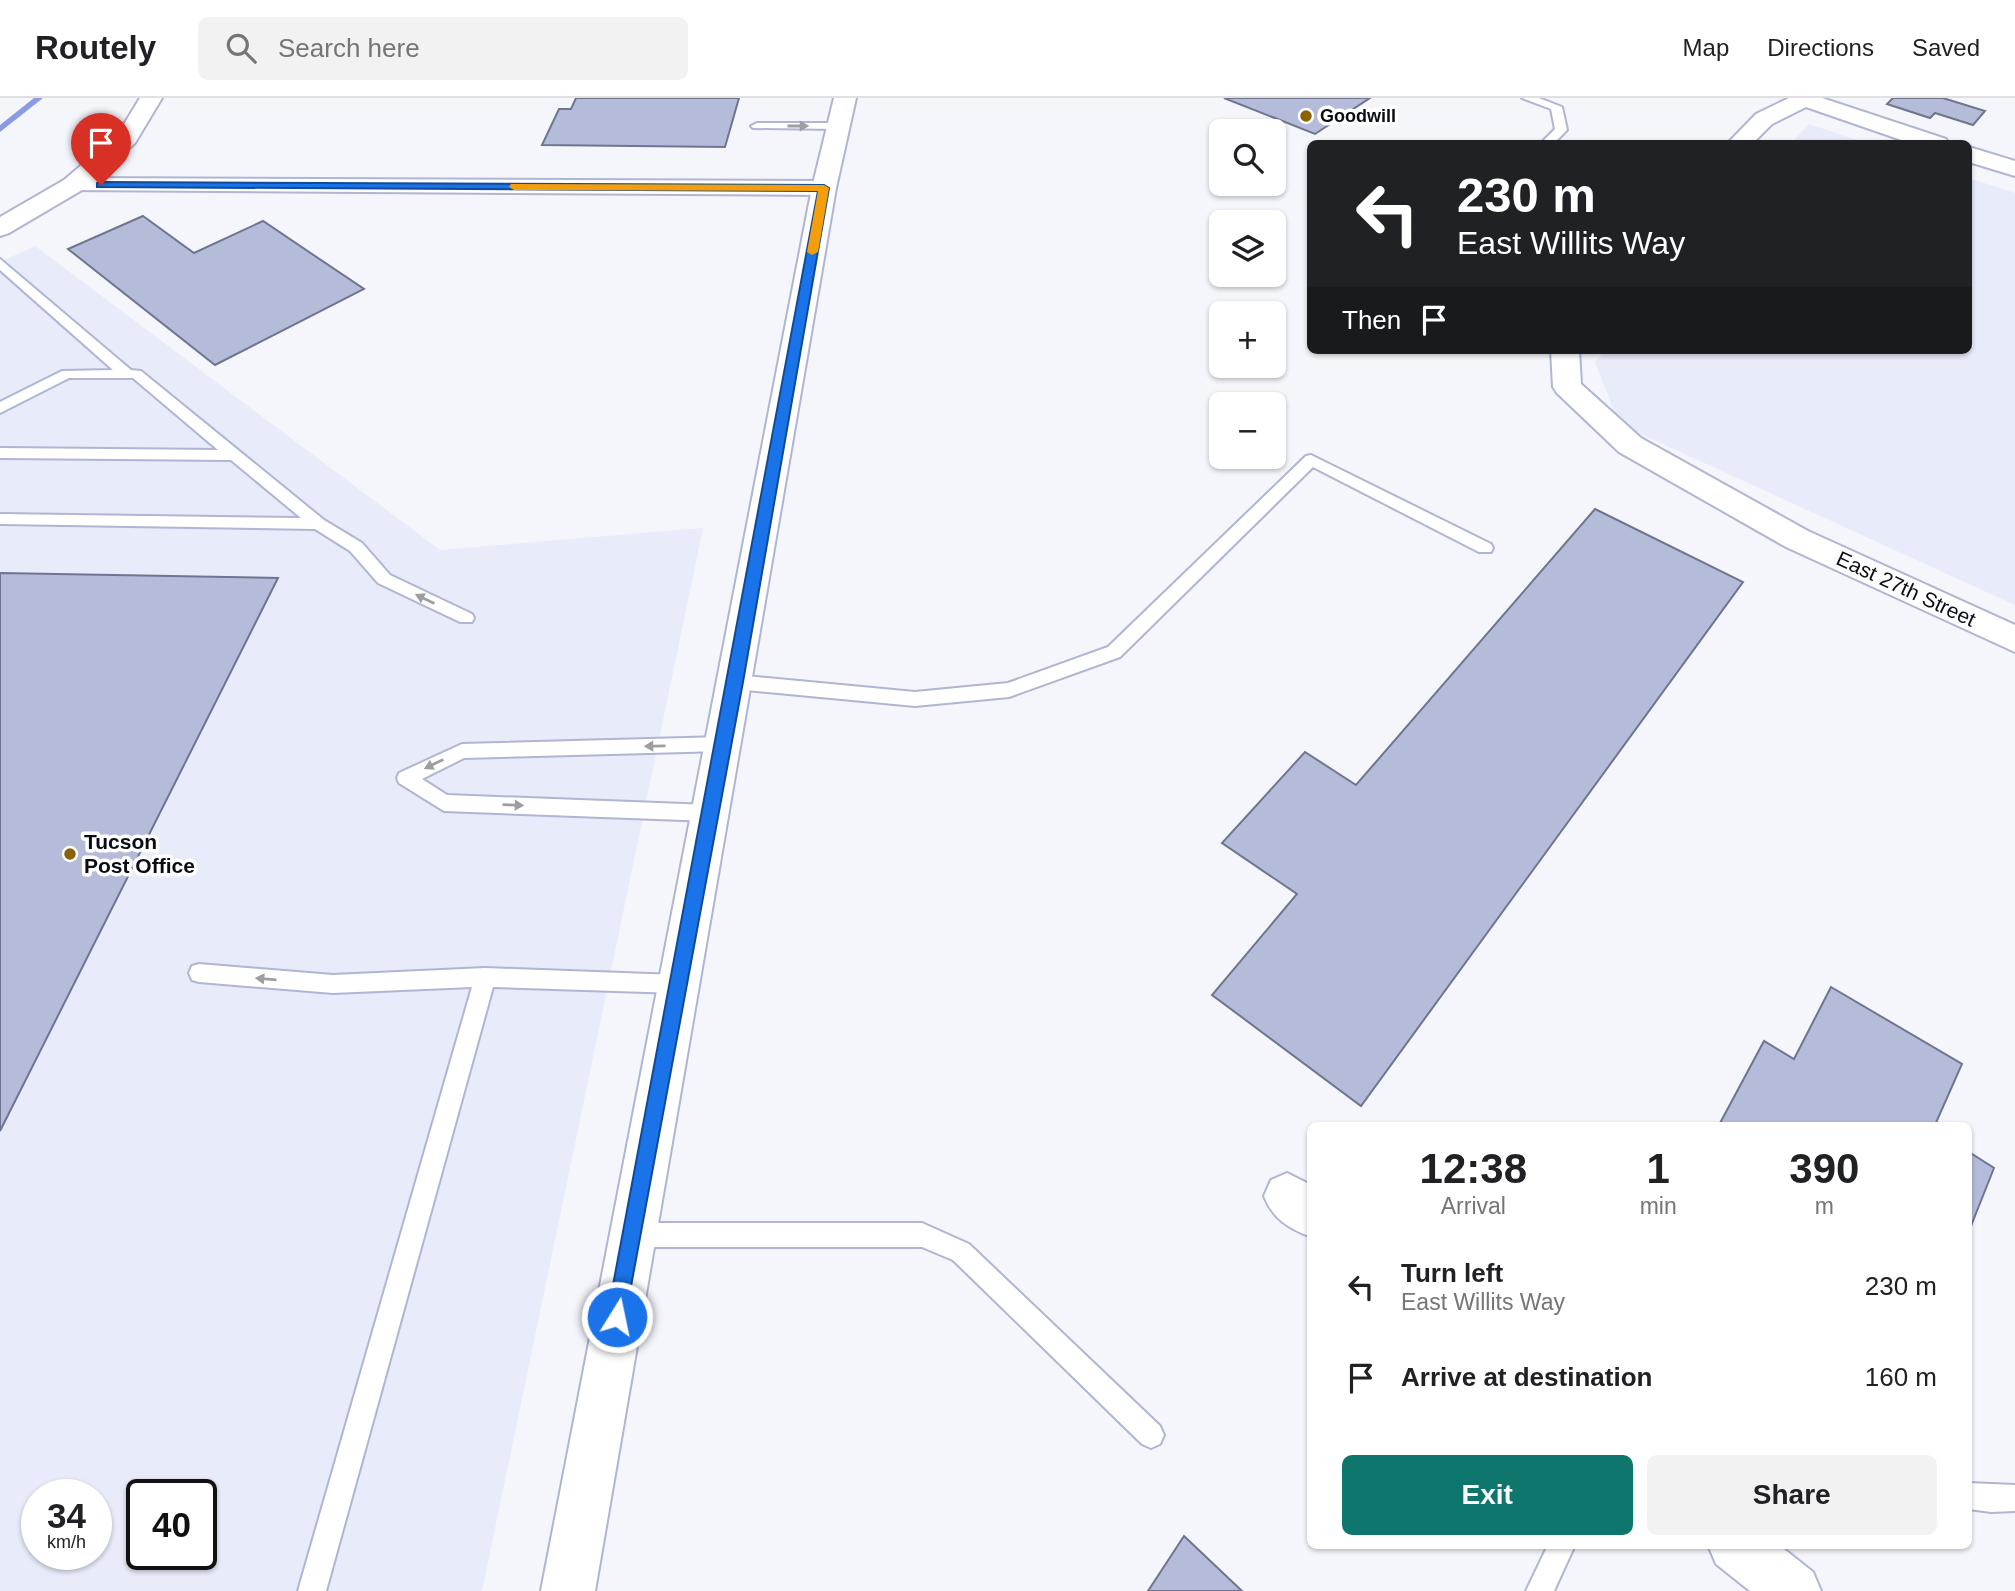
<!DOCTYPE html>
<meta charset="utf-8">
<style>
:root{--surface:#fff;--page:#f2f2f2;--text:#202124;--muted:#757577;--line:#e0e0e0;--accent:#0f766e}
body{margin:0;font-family:Arial,sans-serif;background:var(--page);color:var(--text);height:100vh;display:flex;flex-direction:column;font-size:26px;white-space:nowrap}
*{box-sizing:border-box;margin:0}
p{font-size:23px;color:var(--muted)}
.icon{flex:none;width:38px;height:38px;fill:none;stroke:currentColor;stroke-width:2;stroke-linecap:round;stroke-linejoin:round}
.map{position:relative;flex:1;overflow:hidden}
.side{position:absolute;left:1307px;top:1024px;width:665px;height:427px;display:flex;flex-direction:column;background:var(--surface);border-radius:10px;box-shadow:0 2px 5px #0004}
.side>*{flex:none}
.hud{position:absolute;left:1307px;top:42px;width:665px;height:214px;border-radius:10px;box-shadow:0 2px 5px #0004;background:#202124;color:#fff;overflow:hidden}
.buttons{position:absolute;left:1209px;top:21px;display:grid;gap:14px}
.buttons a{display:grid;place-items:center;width:77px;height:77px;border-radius:10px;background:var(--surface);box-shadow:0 2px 5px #0004;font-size:35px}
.speed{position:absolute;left:21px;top:1381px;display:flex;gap:14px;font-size:35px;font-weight:700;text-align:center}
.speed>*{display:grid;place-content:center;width:91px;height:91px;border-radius:50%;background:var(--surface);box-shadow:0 2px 5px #0004;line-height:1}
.speed small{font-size:18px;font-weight:400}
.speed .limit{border:4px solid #111;border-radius:10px;background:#fff;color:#111}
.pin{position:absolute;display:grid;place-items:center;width:60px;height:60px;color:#fff;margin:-72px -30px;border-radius:50% 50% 50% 0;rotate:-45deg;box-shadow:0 0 7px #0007}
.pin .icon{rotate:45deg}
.me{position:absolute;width:77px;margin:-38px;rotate:10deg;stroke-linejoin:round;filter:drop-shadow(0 0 5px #0008)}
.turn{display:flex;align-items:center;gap:24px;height:147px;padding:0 35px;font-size:32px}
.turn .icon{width:91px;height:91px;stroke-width:2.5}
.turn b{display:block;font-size:49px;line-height:60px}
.then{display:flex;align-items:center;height:66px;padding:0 35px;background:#0003;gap:14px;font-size:26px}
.eta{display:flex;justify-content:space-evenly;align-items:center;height:119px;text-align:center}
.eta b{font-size:42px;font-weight:800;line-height:49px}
.cta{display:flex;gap:14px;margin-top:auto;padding:14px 35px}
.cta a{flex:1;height:80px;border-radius:10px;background:var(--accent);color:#fff;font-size:28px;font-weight:800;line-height:80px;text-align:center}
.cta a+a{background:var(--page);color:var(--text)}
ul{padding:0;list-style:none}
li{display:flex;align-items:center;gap:21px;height:91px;padding:0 35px}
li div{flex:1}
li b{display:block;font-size:26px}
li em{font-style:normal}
header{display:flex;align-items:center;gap:42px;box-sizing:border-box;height:98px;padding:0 35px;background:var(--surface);border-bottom:2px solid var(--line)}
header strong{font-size:33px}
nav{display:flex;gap:38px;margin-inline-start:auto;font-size:24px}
.search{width:490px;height:63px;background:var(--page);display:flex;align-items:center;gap:18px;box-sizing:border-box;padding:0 24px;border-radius:10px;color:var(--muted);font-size:26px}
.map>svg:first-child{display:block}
.built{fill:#e7ebfa;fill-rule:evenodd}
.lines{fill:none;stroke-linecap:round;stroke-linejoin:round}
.stream{fill:#8c99e5;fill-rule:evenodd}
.building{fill:#b5bcda;stroke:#6f7591;stroke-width:2}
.lane-casing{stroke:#afb5d3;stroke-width:4}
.street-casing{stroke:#afb5d3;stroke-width:4}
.secondary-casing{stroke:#afb5d3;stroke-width:4}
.lane{fill:#fff;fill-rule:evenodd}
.street{fill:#fff;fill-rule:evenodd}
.secondary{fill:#fff;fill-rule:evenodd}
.oneway{fill:#9d9ea2}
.route{fill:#1a73e8;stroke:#114b97;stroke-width:2}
.slow{fill:#f59e0b}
.poi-dot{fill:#8a6202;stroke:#fff;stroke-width:2.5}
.labels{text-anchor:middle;stroke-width:7;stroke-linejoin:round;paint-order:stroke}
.far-poi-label{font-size:18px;font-weight:bold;fill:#0a0c16;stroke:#fff;text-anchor:start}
.street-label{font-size:21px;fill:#0a0c16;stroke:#fff}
.poi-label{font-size:21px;font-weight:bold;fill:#0a0c16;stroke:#fff;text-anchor:start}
</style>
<header>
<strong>Routely</strong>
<div class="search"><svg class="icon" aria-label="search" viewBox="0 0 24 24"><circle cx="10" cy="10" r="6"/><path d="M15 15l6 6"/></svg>Search here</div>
<nav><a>Map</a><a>Directions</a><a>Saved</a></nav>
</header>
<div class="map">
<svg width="2015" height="1493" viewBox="0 0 2015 1493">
<rect width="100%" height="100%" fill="#f4f6fc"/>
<path class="built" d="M1809 26 1866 45H1791Z
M1969 80 2015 95V507L1619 326 1595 264 1606 252H1969Z
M35 148 440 452 703 430 482 1493H0V164ZM37 1396H96V1456H37ZM142 1396H201V1456H142Z"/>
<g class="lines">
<path class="stream" d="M34 0H43L0 34V27Z"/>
</g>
<path class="building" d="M576 0H739L725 49 542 47 559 11H571Z
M1224 0H1370L1315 36Z
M1893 0H1943L1985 13 1973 27 1935 15 1930 20 1887 6Z
M143 118 194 155 263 123 364 191 215 267 68 151Z
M1595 411 1743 484 1361 1008 1212 897 1297 796 1222 745 1305 654 1356 687Z
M0 475 278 480 0 1033Z
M1831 889 1962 966 1935 1027H1719L1764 943 1794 961Z
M1969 1054 1994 1070 1969 1133Z
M1184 1438 1242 1493H1148Z"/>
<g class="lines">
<g class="lane-casing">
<path id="lane" d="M1522 0H1539L1562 9 1567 32 1553 46H1540L1555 31 1551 11Z
M757 25H838L844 28 838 31 753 30 751 28Z
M0 161 131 272 141 273 324 422 362 445 390 477 472 516 474 520 472 524H460L378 485 350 453 315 431 0 426V416L301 420 231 362 0 360V350L218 352 133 280H69L0 315V304L62 273 113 272 0 172Z
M1311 357 1491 446 1493 450 1491 454H1479L1313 369 1120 559 1009 599 915 608 735 591 729 589 726 584 729 579 735 577 915 594 1008 585 1108 549 1306 358Z
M723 639 729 641 732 646 729 651 723 653 464 660 422 681 447 697 710 707 717 709 719 715 717 721 710 723 444 713 399 685 397 680 399 675 462 646Z
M199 866 333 877 485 870 677 877 684 879 687 886 684 893 677 895 493 889 326 1493H298L472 889 333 895 199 884 192 882 189 875 192 868Z
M632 1125H922L969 1146 1160 1328 1164 1337 1160 1346 1151 1350 1142 1346 953 1162 922 1149H632L624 1145 620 1137 624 1129Z
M1969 1385 2015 1387V1413L1991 1414 1969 1411Z
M1548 1447H1575L1554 1493H1526Z"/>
</g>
<g class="street-casing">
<path id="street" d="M1789 0H1822L1946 41 1949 46H1913L1806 9 1772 26 1752 46H1727L1756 16Z
M1969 49 2015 63V78L1969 64Z
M73 80 824 83 833 85 836 90 833 95 824 97 64 92 61 87 64 82Z
M1551 252H1579L1581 286 1641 340 1808 433 2015 527V554L1786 449 1619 354 1557 295 1553 289Z
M1287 1075 1311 1087V1139C1288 1130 1273 1121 1264 1098L1271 1082Z
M1708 1447H1779L1813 1474 1821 1493H1750L1716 1466Z"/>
</g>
<g class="secondary-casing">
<path id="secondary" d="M140 0H162L135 45 82 92 9 135 0 138V119L64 82 118 36Z
M834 0H856L836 90 595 1493H541L812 90Z"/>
</g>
<use href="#lane" class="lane"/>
<use href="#street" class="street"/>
<use href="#secondary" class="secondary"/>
</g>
<defs><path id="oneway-solid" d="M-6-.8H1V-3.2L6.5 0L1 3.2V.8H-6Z" transform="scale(1.75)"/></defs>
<g class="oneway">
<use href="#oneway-solid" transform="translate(798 28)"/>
<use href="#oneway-solid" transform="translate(425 501) rotate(-154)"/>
<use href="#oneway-solid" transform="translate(655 648) rotate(179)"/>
<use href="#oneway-solid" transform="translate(434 666) rotate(154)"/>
<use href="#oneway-solid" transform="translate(513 707) rotate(2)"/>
<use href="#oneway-solid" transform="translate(266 881) rotate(-175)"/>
</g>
<path class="route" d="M101 84 824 87 829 90 743 584 624 1226 617 1229 610 1226 607 1219C676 844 749 469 818 93L97 89V85Z"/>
<path class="slow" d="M511 86 824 87 829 90 818 154 812 157 807 154 818 93 514 92 509 89Z"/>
<g class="poi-dot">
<circle cx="1306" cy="18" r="7"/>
<circle cx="70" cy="756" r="7"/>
</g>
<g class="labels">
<g class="far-poi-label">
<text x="1320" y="24">Goodwill</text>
</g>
<g class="street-label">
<text transform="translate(1906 491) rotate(25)" y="7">East 27th Street</text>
</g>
<g class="poi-label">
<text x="84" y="751">Tucson<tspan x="84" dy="24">Post Office</tspan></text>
</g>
</g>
</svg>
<div class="buttons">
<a><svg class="icon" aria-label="search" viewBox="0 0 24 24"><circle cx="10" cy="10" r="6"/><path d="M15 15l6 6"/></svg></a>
<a><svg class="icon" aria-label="layers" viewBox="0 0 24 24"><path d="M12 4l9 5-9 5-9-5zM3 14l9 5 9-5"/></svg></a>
<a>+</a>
<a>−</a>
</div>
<div class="speed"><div>34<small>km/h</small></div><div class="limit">40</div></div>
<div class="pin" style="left:101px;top:87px;background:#d93025"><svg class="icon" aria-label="arrive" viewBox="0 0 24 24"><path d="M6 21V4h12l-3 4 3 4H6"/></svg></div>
<svg class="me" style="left:617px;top:1219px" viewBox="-20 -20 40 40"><circle r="17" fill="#1a73e8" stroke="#fff" stroke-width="3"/><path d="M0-11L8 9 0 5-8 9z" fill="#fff"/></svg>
<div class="hud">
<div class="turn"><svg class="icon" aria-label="left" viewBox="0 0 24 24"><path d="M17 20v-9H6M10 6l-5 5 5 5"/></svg><div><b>230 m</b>East Willits Way</div></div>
<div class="then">Then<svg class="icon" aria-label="arrive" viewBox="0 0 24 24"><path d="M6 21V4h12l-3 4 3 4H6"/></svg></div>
</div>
<section class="side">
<div class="eta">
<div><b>12:38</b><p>Arrival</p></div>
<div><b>1</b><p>min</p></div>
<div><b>390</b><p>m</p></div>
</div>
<ul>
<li><svg class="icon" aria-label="left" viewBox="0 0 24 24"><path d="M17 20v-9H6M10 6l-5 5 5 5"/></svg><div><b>Turn left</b><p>East Willits Way</p></div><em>230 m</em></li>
<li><svg class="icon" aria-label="arrive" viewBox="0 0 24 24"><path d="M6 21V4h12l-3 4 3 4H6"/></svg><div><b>Arrive at destination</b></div><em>160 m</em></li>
</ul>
<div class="cta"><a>Exit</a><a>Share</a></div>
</section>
</div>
